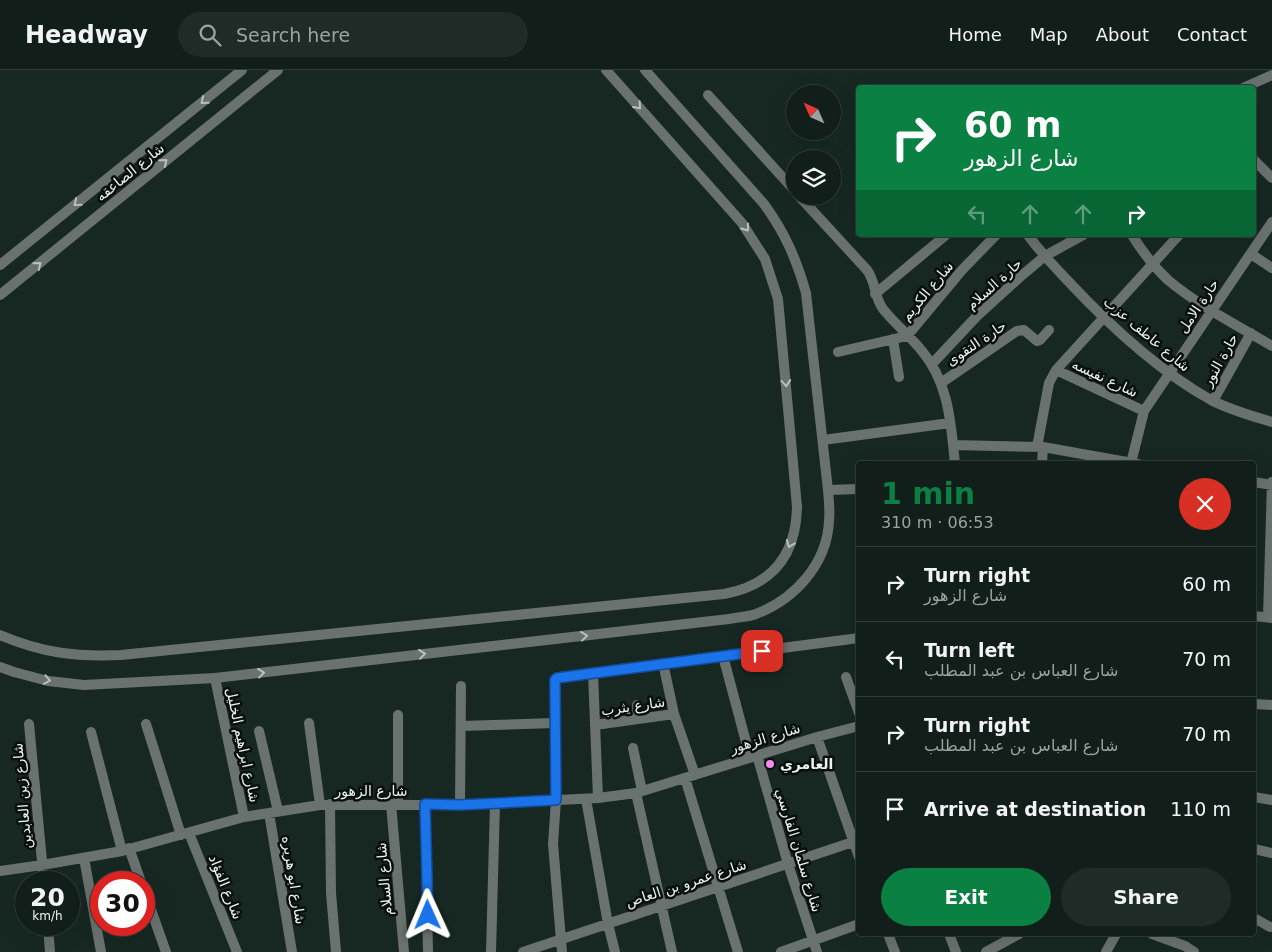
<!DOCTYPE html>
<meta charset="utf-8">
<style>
:root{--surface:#111e1a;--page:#1e2b27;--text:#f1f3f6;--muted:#9ca2a2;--line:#303c39;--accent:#0b8043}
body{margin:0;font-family:"DejaVu Sans","Noto Naskh Arabic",sans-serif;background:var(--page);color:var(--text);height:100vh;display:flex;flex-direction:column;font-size:19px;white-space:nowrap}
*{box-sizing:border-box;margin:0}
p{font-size:16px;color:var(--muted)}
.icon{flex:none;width:28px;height:28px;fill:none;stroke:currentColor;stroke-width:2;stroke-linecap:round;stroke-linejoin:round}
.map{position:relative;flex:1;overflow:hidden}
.panel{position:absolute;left:856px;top:391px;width:400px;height:475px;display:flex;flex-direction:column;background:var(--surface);border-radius:5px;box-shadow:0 5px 20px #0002,0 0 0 1px var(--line)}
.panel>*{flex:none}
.top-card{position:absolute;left:856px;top:15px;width:400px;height:152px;border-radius:5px;box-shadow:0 5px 20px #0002,0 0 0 1px var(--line);background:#0b8043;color:#fff;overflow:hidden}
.needle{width:32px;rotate:315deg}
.buttons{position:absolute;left:786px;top:15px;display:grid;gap:10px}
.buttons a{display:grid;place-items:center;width:55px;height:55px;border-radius:50%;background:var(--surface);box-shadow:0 5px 20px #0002,0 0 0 1px var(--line);font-size:25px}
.speed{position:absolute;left:15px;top:801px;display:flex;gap:10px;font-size:25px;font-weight:700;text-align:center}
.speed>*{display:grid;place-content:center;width:65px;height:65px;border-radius:50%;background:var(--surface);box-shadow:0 5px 20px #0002,0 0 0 1px var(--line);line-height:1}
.speed small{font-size:12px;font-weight:400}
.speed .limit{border:8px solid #d22;background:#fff;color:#111}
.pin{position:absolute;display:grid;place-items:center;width:42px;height:42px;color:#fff;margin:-21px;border-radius:10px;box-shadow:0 2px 8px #0006}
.me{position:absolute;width:55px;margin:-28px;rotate:359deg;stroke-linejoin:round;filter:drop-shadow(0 0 4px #0008)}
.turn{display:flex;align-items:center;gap:18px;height:105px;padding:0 25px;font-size:22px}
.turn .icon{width:65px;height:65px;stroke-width:2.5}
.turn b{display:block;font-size:35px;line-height:42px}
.lanes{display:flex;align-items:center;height:48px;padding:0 25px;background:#0003;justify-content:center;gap:25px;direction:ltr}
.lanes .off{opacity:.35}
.round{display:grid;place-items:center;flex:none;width:52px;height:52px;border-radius:26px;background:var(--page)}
.summary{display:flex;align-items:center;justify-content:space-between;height:85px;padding:0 25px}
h1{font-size:30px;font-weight:800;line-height:38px;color:var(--accent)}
.primary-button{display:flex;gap:10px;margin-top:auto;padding:10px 25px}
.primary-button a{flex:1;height:58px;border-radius:30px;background:var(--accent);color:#fff;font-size:20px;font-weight:800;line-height:58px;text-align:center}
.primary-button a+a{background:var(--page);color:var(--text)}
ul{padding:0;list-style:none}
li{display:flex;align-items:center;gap:15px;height:75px;padding:0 25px;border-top:1px solid var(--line)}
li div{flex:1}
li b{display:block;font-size:19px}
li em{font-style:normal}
header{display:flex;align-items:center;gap:30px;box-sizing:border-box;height:70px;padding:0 25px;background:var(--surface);border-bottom:1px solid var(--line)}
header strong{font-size:24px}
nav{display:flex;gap:28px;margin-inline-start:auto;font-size:18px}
.search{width:350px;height:45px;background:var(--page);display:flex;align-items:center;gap:12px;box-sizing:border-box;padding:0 18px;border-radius:28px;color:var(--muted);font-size:19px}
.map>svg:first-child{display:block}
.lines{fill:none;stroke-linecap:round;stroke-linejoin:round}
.minor{stroke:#6a7270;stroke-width:10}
.tertiary{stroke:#6a7270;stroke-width:10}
.oneway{stroke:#b7c1bd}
.route-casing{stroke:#114b97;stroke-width:12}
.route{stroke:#1a73e8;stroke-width:9}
.poi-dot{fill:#f489f0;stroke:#080f0d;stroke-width:2}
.labels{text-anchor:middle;stroke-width:5;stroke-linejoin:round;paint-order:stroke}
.street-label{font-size:14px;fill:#eaf5f1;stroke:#080f0d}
.poi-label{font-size:14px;font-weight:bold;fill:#eaf5f1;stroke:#080f0d;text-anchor:start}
</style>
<header>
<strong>Headway</strong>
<div class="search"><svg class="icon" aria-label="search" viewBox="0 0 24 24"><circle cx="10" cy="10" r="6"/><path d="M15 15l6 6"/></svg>Search here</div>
<nav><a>Home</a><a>Map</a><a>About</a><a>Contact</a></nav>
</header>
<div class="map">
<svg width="1272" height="882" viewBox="0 0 1272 882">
<rect width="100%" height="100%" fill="#172823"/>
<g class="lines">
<path class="minor" d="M1243 18 1272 5
M708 25 795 121
M1254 90 1272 108
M799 126 867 200C876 212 874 227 883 239 895 254 910 266 922 281 949 313 951 354 955 394
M1028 165C1040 182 1054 196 1068 211 1110 256 1157 300 1211 330 1230 340 1252 346 1272 352
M1132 165C1142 181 1154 197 1168 210 1199 236 1237 255 1272 276
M1251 184 1272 198
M875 224 946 165
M893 269 899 307
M838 282 907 266 962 200 996 165
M932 294 977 246 1020 207 1045 186 1083 165
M1056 300 1144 341
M941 313 1017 261 1024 260 1037 271 1040 270 1049 260
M1213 331 1251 263
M823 370 950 353
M953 375 1043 377 1138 394
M1037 377 1049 313 1056 300 1179 165
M1131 393 1144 341 1272 152
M1042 394 1043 377
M1254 412 1272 415
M828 420 859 419
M1254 546 1272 548
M1268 547 1272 412
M723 586 750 687
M663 593 674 644 695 705
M593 603 598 728
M846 607 859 643
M215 608 244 747
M1254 634 1272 635
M637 635 638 649
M309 653 320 735
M29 654 44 812
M146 654 181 765
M595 655 674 644
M461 656 555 653
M259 661 278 741
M91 662 122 781
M817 667 859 787
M633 678 642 721
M757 685 788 794 817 882
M685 708 738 882
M636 723 672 882
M1254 727 1272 730
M586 729 608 854 615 882
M330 734 331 823 336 882
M391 734 404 882
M398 734V645
M425 734 428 882
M460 735 461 616
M269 743 292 882
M189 763 237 882
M129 778 141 812
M1254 779 1272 783
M84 788 101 882
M0 801 42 795 122 781 244 747 320 735H460L598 728 636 723 817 667 859 656
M144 820 166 882
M1254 848 1270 857
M48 855 50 882
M888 864 895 882
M949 864 956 882
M1152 864 1185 876 1194 882
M491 882 495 733
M523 882 859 770
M562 882 553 774 556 730V609L560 607 859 568
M781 882 859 854
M986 882 1019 864
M1106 882 1116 864"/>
<path class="tertiary" d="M0 195 242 0
M0 225 278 0
M0 565C43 583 75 587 121 585L724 524C772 515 796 486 797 437L778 229 765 189 742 153 606 0
M0 597 14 602 48 611 84 615 215 608 729 549C738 547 748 547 756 544 795 529 827 494 829 451 830 441 829 430 828 420L806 223C796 188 785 163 764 134L645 0"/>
</g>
<defs><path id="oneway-chevron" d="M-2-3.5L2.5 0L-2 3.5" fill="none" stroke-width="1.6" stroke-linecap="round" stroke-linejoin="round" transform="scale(1.25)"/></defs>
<g class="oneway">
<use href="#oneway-chevron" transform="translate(204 31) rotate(141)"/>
<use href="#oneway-chevron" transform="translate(638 36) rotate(48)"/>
<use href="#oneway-chevron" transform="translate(164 92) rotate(-39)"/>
<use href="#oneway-chevron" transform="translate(77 133) rotate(141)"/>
<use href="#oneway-chevron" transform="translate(746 158) rotate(54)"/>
<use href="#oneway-chevron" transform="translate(38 195) rotate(-39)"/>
<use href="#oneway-chevron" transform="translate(786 313) rotate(85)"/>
<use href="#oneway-chevron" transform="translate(790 474) rotate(112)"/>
<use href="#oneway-chevron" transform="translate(584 566) rotate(-7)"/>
<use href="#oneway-chevron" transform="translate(422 584) rotate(-7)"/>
<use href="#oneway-chevron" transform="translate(261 603) rotate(-7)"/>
<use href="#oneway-chevron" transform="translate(47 610) rotate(11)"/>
</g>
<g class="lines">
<g class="route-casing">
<path id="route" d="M428 845 425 734 460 735 556 730 555 610 557 608 762 581"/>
</g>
<use href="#route" class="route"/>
</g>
<circle class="poi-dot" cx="770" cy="694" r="5"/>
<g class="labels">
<g class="street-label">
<text transform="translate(130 102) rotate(-39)" y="5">شارع الصاعقه</text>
<text transform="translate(994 214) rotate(-42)" y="5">حارة السلام</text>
<text transform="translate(927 221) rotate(-50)" y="5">شارع الكريم</text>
<text transform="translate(1198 236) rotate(-56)" y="5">حارة الامل</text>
<text transform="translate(1147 264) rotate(40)" y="5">شارع عاطف عزب</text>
<text transform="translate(976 273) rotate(-34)" y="5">حارة التقوى</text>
<text transform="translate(1220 290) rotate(-61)" y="5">حارة النور</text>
<text transform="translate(1105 308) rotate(25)" y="5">شارع نفيسه</text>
<text transform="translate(633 636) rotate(-8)" y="5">شارع يثرب</text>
<text transform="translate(765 668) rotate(-17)" y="5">شارع الزهور</text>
<text transform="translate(243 675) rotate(78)" y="5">شارع ابراهيم الخليل</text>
<text x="371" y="726">شارع الزهور</text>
<text transform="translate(22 726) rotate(-95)" y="5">شارع زين العابدين</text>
<text transform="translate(799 780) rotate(73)" y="5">شارع سلمان الفارسي</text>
<text transform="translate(384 809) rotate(-95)" y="5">شارع السلام</text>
<text transform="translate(294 810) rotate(81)" y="5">شارع ابو هريره</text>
<text transform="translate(686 813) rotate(-18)" y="5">شارع عمرو بن العاص</text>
<text transform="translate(226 817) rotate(68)" y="5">شارع الفؤاد</text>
</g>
<g class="poi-label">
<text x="780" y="699">العامري</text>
</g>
</g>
</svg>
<div class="buttons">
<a><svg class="needle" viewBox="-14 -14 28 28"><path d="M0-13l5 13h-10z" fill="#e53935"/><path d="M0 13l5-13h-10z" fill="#9ca2a2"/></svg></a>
<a><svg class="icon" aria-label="layers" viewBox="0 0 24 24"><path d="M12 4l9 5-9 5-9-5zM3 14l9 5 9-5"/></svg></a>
</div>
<div class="speed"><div>20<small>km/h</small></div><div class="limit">30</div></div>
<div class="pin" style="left:762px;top:581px;background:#d93025"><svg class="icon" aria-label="arrive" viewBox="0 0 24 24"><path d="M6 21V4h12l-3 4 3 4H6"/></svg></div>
<svg class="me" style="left:428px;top:845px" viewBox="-20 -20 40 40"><path d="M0-17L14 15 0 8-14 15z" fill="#1a73e8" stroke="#fff" stroke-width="4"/></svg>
<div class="top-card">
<div class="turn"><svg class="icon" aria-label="right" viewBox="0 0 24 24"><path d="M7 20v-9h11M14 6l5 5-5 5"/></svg><div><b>60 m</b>شارع الزهور</div></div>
<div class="lanes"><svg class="icon off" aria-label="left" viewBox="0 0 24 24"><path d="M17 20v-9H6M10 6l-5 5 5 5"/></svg><svg class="icon off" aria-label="ahead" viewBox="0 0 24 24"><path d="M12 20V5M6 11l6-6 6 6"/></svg><svg class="icon off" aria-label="ahead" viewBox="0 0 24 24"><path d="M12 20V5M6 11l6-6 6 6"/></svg><svg class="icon" aria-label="right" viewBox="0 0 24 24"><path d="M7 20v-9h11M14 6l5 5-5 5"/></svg></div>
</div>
<section class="panel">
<div class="summary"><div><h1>1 min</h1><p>310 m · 06:53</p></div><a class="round" style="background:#d93025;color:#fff"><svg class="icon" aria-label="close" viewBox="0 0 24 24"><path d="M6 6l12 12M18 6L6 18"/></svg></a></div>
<ul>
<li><svg class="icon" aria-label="right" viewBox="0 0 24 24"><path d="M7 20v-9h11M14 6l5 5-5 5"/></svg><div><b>Turn right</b><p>شارع الزهور</p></div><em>60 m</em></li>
<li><svg class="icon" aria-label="left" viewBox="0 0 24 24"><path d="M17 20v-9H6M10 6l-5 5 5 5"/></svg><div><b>Turn left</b><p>شارع العباس بن عبد المطلب</p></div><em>70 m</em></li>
<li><svg class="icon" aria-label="right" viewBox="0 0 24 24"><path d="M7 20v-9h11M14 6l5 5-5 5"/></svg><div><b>Turn right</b><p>شارع العباس بن عبد المطلب</p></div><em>70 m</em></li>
<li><svg class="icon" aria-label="arrive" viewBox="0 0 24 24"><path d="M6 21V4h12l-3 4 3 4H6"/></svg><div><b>Arrive at destination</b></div><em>110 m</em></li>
</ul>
<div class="primary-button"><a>Exit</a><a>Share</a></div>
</section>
</div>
